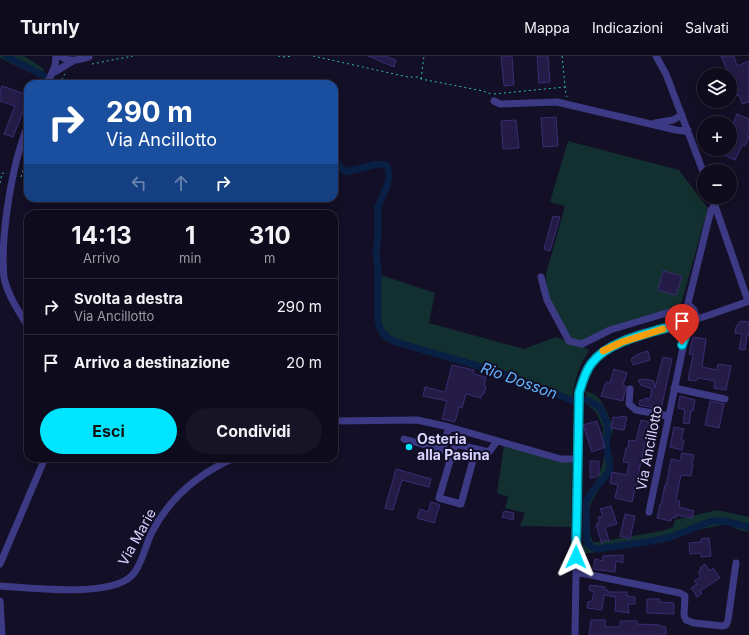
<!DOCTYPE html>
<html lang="it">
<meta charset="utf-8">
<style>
:root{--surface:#0e0b1c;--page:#171425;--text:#f1f3f6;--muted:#9b9ba3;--line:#2e2b3b;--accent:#00e5ff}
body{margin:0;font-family:Inter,sans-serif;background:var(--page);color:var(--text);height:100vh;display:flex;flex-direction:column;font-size:15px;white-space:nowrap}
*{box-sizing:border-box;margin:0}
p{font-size:13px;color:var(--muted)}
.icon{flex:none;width:22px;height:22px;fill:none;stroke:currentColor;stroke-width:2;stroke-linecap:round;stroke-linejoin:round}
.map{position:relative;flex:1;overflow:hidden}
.drawer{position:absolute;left:24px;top:154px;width:314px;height:252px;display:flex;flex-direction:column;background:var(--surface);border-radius:12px;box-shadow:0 2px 10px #0003,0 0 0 1px var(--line)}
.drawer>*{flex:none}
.hud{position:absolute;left:24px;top:24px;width:314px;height:122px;border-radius:12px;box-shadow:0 2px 10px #0003,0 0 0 1px var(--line);background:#1a4fa0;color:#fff;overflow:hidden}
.tools{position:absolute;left:697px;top:12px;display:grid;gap:8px}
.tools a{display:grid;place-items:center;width:40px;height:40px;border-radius:50%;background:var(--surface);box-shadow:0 2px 10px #0003,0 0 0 1px var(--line);font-size:20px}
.pin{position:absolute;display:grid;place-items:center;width:34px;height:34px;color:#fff;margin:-41px -17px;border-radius:50% 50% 50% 0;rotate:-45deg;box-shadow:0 0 4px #0007}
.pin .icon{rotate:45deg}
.me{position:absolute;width:44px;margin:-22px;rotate:1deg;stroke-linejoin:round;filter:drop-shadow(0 0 3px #0008)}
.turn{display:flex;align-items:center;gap:14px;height:84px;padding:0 16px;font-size:18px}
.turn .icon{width:52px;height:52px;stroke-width:2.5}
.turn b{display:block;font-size:28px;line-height:34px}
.lanes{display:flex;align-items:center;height:38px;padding:0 16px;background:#0003;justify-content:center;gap:20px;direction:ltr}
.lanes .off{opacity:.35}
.eta{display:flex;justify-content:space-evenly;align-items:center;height:68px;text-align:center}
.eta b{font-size:24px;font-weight:700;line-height:28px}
.action{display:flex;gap:8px;margin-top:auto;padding:8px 16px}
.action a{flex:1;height:46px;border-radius:24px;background:var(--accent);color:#111;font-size:16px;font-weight:700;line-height:46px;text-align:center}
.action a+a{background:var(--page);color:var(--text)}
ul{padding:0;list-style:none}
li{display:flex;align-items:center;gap:12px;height:56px;padding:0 16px;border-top:1px solid var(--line)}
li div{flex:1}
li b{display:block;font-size:15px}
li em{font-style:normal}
header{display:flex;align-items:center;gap:24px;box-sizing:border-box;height:56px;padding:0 20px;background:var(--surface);border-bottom:1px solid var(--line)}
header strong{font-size:19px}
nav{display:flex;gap:22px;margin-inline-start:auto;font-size:14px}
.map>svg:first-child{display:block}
.green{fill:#12302f}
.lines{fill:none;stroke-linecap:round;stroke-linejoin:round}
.canal{stroke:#0a1f44;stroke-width:7}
.building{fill:#241b47;stroke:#3b2d73}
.path{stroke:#2fb8b0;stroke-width:1;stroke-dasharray:2 3;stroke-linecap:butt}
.minor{stroke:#3d3a85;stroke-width:7}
.route-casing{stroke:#0095a6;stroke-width:10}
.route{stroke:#00e5ff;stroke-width:7}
.slow{stroke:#f59e0b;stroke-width:7}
.poi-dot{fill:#00e5ff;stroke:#130f26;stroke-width:1.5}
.labels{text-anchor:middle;stroke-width:4;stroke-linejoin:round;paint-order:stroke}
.poi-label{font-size:14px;font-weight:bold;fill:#d9d4ff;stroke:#130f26;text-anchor:start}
.street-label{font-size:14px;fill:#d9d4ff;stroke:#130f26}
.water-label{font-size:15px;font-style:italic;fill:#62b6ff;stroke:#130f26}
</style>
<header>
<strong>Turnly</strong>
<nav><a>Mappa</a><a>Indicazioni</a><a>Salvati</a></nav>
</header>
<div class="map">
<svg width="749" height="579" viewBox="0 0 749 579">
<rect width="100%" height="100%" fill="#130f26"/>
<path class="green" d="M0 0H24L44 13 41 22 0 2Z
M568 85 679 114 708 152 680 252 581 287 569 284 547 238 546 218 565 150 550 146Z
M375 217 435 237 429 267 524 293 556 281 588 293 589 295C578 310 575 325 572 343L507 323 489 315 418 295 384 283 376 270Z
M586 335C600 339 604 349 609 361 611 365 613 369 613 373 613 378 609 383 609 388 610 397 615 402 612 412 609 423 601 429 596 438 586 453 586 470 593 486H597L662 475 673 471 675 464 717 454 749 461V476L739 474 729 469H722L692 475 665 486 583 498 584 444 598 422 603 407 605 397 602 384 603 372 596 356 585 347Z
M504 389 572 407 571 471 518 470H520L525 457 505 452 508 441 497 437Z"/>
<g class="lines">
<path class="canal" d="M6 0 59 28
M334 102 341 112 346 116 377 108 386 109 388 113 389 121 387 130 378 151V180L376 197 378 213V263C379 275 384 281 396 286L492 314 574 345 587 344 597 349 601 353 607 367 608 377 606 387 610 410 608 417 591 437 586 446 587 487 593 492 598 493 652 485 671 481 712 465H724L749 471"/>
</g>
<path class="building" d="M368 0H385L396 4 394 11Z
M501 0H512L514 29 504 30Z
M537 0H548L550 26 539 27Z
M721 0H734L737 10 749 5V46L742 48 739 39 737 40 730 23V19H729Z
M2 30 28 39 21 61 13 81 4 78 15 50 0 45V36Z
M737 58 749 63V75L747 80 749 81 745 90 742 89 735 104 711 93H730V75Z
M556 61 558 90 543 91 541 62Z
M516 64 519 92 503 93 501 65Z
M553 160 560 161 550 195 544 193Z
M663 215 682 220 676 239 658 234Z
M740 265 749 266V280L747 279 745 294 739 293 742 278 735 277 736 271Z
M693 281 706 283 702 311 717 314 718 308 731 310 726 334 714 332 715 325 698 322 696 325 688 324 693 299 689 298Z
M648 295 650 304 633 309 631 303 638 298Z
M663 301 672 303 661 353 639 349 640 344H644L645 342 650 343 652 333 641 329 638 324 645 323 654 325 655 332Z
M452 309 474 314 473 317 474 318 486 321 484 329 486 330 484 338H482L481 342 466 338 462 352 459 351 455 366 442 363 447 345 423 340 425 331 445 336Z
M614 313 627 317 623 329 626 330 623 345 601 340 606 326 610 327Z
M680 340 695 344 693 355H691L689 368 683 367 685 354 678 352Z
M710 345 724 348 719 372 705 369Z
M620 360 627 361 624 374 611 372 613 361 620 362Z
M641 364 652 367V369L656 370 651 387 646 386 645 387 639 415 643 416 641 426 637 425 632 446 615 442 618 429 610 427 612 416 627 419 629 407 623 406 626 392H628L629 384 636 385Z
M597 365 605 391 592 396 583 369Z
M674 371 684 373 681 384H684L682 394 670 391Z
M682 397 694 399 692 408H693L691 420 681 419 676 444 680 445 679 451 694 455 692 462 676 459V462L672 461 671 465 657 462 660 448 661 449 665 429 666 430 671 403 680 405Z
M590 405H599V419L596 421 590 422Z
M396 413 431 423 429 431 402 424 393 454 385 452Z
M431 446 440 449 434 467 417 462 420 453 428 456Z
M611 450 617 468 605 471 609 485 604 484 602 488 596 469H598L597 467 600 466 598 461 603 460 600 453Z
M504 455 514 457 513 464 502 461Z
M625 458 635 460 630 483 620 480Z
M709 482 711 500 701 501V497L690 498 689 487 701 486V483Z
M623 499V507L616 505 615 516 593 513 595 503 603 505V500Z
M705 508 710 515 713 512 720 522 700 535 702 537 697 541 691 532 697 528 694 525 701 521 698 516 701 514 700 512Z
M590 529 605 531V534H608V536H627V540L635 541V548H628L629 557 615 555 616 541 604 539 602 554 587 552 588 546 592 545 594 536 589 534Z
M647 543H660L659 546 674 547V558L647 557Z
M591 564H605V571H620V565H637V568L660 569V570L666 571V578H660V579H589Z"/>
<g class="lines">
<path class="path" d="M278 0 285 1 292 0
M313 0 408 21H418L421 23 483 35 491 38
M562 0 566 39 567 41
M92 8 133 0
M421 23 424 0
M59 28 65 18
M494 38 565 31
M21 121 28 100
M701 124 704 133
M0 127 2 117 7 118"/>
<path class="minor" d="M60 0C69 7 78 4 89 1L79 0
M656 0 666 18 704 118
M53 17 73 5
M47 28 55 10 56 0
M494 45 500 48 557 46 676 74 685 75 688 74
M655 67 673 64 682 59
M28 69C12 108 0 180 4 222 8 240 19 255 28 271
M712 141 748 245
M541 221 547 244 569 285 582 288 610 274 670 256 686 255
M688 248 694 254 697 263
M689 266 687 251 711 154 715 149
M674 332 725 343
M630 333 629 348 636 354 668 360
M334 365 417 364 449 371 561 403H577
M404 383 443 394 449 371
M476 393 461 448 439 442 455 388 489 396 497 385
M649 456 686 277 684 267
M0 508 45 402
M576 516 680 537 685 540 684 559 686 564 694 567 723 570 726 569 728 564 736 507
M0 530C31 532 104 541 129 522 141 513 145 490 152 476 170 441 198 418 234 402
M0 545 2 579
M575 579 579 337C584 321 589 308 601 297 615 283 667 273 688 266 708 260 729 252 749 245"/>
</g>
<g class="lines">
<g class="route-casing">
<path id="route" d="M576 501 579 337C582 327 585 316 591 308 609 283 655 276 684 267L686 278 682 289"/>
</g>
<use href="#route" class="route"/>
<path class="slow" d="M603 295 622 286 663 273"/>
</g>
<circle class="poi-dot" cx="409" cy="391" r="4"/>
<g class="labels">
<g class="poi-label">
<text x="417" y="388">Osteria<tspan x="417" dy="16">alla Pasina</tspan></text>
</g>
<g class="street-label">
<text transform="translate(649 392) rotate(-79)" y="5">Via Ancillotto</text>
<text transform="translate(137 481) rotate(-61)" y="5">Via Marie</text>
</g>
<g class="water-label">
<text transform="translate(519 325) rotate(20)" y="5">Rio Dosson</text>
</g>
</g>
</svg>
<div class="tools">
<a><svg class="icon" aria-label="layers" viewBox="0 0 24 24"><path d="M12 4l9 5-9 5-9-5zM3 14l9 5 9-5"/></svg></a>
<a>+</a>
<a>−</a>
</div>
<div class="pin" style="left:682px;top:289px;background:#d93025"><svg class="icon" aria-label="arrive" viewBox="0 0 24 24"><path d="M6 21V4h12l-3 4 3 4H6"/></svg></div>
<svg class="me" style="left:576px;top:501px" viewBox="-20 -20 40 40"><path d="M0-17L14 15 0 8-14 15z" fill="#00e5ff" stroke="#fff" stroke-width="4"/></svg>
<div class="hud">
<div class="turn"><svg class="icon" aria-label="right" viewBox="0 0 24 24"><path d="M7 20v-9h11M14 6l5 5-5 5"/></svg><div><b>290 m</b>Via Ancillotto</div></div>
<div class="lanes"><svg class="icon off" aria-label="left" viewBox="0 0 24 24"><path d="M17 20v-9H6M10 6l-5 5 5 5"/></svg><svg class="icon off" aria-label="ahead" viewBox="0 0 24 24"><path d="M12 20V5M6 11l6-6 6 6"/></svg><svg class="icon" aria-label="right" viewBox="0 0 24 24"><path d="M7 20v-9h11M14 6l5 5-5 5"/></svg></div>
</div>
<section class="drawer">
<div class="eta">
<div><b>14:13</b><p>Arrivo</p></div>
<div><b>1</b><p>min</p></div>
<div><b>310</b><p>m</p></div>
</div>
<ul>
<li><svg class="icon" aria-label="right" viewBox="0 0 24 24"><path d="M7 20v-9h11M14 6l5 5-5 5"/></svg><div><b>Svolta a destra</b><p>Via Ancillotto</p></div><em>290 m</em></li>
<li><svg class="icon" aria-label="arrive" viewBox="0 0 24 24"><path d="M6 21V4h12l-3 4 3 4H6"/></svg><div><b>Arrivo a destinazione</b></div><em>20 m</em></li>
</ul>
<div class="action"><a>Esci</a><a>Condividi</a></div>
</section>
</div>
